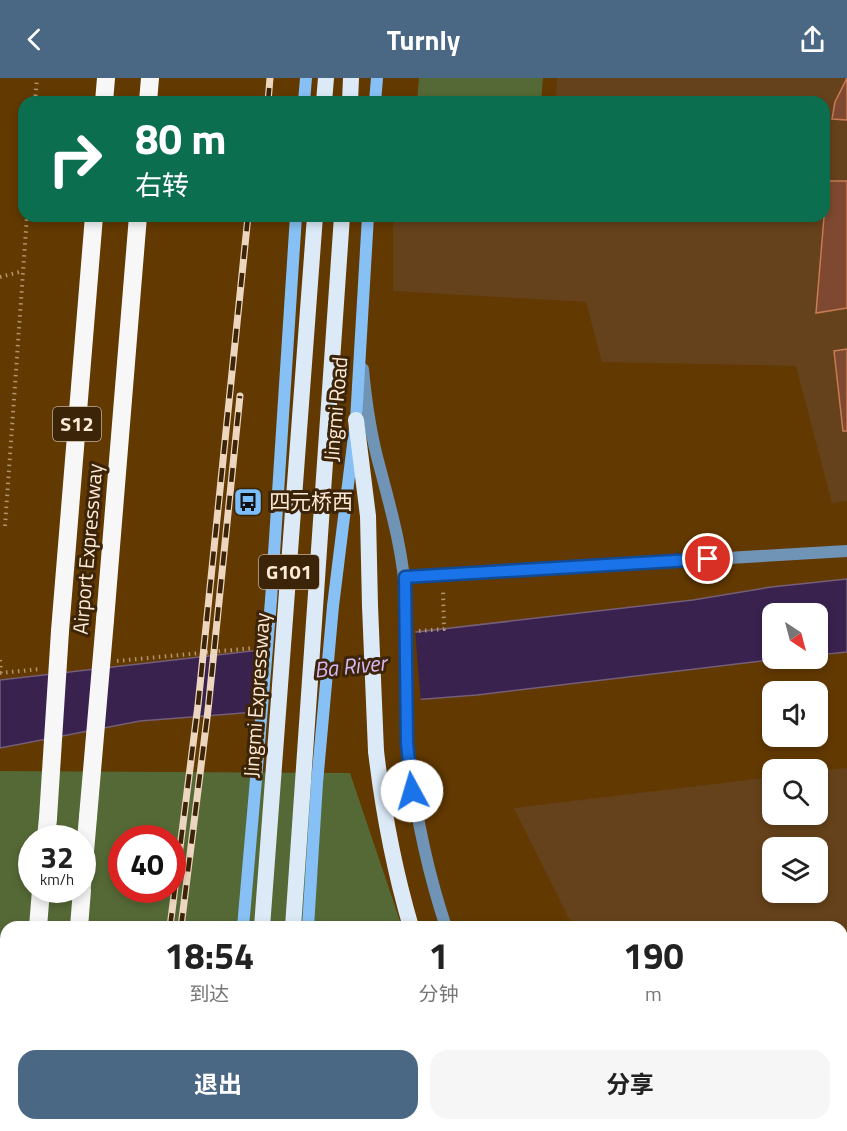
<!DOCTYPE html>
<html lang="zh">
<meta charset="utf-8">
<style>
:root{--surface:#fff;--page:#f6f6f6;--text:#222;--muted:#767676;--accent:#4a6883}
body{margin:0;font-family:"Titillium Web","Noto Sans SC",sans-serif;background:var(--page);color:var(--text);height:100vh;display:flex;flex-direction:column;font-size:22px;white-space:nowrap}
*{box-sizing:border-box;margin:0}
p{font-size:20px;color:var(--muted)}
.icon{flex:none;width:33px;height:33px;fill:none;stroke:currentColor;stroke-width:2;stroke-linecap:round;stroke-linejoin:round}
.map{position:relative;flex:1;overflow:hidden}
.drawer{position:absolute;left:0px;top:843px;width:848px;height:210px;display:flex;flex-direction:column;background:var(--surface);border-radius:18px 18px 0 0;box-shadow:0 3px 9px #0003}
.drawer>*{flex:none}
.hud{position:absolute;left:18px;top:18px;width:812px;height:126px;border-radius:18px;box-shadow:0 3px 9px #0003;background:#0b6e4f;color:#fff;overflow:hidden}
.needle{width:39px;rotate:144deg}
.fabs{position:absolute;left:762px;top:525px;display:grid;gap:12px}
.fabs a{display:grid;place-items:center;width:66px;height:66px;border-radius:12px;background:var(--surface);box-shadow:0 3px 9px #0003;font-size:30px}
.speed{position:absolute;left:18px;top:747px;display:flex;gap:12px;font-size:30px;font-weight:700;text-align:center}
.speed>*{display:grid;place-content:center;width:78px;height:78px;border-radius:50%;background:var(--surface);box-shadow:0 3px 9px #0003;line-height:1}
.speed small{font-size:15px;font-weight:400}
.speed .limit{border:9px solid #d22;background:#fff;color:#111}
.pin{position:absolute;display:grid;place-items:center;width:51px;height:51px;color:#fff;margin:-26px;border:3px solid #fff;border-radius:50%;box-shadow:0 2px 6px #0007}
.me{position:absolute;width:66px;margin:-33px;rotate:354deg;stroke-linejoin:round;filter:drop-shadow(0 0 4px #0008)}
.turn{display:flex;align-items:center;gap:21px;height:126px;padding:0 18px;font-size:27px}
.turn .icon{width:78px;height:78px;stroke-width:2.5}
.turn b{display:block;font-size:42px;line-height:51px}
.eta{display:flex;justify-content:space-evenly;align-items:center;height:102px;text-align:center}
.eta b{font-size:36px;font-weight:700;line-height:42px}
.action{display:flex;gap:12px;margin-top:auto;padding:12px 18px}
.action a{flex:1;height:69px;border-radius:18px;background:var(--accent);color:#fff;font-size:24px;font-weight:700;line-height:69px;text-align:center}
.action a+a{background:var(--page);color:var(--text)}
header{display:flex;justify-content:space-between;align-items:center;height:78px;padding:0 18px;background:var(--accent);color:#fff;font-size:27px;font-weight:700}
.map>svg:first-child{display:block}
.built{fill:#65421b;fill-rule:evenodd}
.green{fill:#556936;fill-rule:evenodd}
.water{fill:#3a224f;stroke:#745e78;stroke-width:1.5}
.pier{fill:#623900}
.building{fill:#7e4930;stroke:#c87b55;stroke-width:1.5}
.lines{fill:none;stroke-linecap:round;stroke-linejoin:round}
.path{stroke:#b2946f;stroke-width:4;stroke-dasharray:1.5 4.5;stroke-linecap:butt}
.service{stroke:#7094b5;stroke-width:10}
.minor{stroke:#7094b5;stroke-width:12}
.tertiary{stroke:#7094b5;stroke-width:12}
.secondary{stroke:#86c0f4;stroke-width:12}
.trunk{stroke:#dceaf8;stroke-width:16}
.motorway{stroke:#f7f7f7;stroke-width:18}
.rail-casing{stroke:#ecd6bf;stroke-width:7}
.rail{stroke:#3c2408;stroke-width:4.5;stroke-dasharray:14;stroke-linecap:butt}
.tertiary-bridge{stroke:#7094b5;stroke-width:12}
.secondary-bridge{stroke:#86c0f4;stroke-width:12}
.trunk-bridge{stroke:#dceaf8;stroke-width:16}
.motorway-bridge{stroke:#f7f7f7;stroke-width:18}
.route-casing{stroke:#114b97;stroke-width:15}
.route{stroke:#1a73e8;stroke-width:10}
.labels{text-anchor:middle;stroke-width:6;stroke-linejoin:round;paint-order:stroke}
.shield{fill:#3c2408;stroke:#c3af99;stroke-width:1.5}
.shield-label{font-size:20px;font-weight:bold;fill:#fdead7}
.street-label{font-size:21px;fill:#fdead7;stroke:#3c2408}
.poi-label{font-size:21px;fill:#fdead7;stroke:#3c2408;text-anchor:start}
.water-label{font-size:22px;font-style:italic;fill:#d6b9f6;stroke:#3c2408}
</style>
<header><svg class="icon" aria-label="back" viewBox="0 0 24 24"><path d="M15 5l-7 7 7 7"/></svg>Turnly<svg class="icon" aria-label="share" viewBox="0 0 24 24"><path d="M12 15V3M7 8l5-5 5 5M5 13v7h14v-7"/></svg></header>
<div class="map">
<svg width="847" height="1053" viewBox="0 0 847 1053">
<rect width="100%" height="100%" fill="#623900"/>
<path class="built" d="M557 0H847V423L832 425 796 288 602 284 586 224 393 213V138H824V24H556Z
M847 690V873L842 875V849H573L514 730 772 699V736H818V693ZM772 770H818V814H772Z"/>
<path class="green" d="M419 0H543L541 24H417Z
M0 693 350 695 402 849H6V1047H469L471 1053H0ZM32 760H82V812H32ZM122 760H172V812H122Z"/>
<path class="water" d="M847 501V574L818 577V536H772V580L779 581 477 617 140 643 0 670V602L693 522 771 509Z"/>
<path class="pier" d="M415 552 421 625 254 637 260 569Z"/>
<path class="building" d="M847 0V42L832 41 835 24Z
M827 103H847V230L816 235Z
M847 271V353H843L834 273Z"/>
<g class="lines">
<path class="path" d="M35 24 37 0
M0 199 23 193
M5 448 27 138
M419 553 444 551 443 511
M0 582 1 595
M117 583 253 570
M0 595 41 591"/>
<path class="service" d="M610 138H638"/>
<path class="minor" d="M405 499 847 473"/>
<path class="tertiary" d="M363 291C366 324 371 358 380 390 392 435 404 478 406 525
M407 665C414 729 426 789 446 849
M528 1047 532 1053"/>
<path class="secondary" d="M304 24 306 0
M375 24 377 0
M271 522 296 138
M333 528 356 342 368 138
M243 849 256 701
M308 849 317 705
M227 1053V1047
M295 1053V1047"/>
<path class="trunk" d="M324 24 326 0
M350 24 351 0
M356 342 368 438 370 528
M376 673C383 733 394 791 411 849
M0 972 6 969
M440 1047 444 1053
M491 1047 495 1053
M209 1053 211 1047
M247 1053 248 1047
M279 1053 280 1047"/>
<path class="motorway" d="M104 24 106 0
M148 24 150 0
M105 542 138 138
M60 553 94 138
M46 760 48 740
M82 808 88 739
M38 849 41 812
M79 849 82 812
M20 1053 21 1047
M64 1053V1047"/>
<g class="rail-casing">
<path id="rail" d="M268 24 270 0
M170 849 198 627 248 138
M181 849 208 632 240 318
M145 1053V1047
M155 1053 156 1047"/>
</g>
<use href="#rail" class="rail"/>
<path class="tertiary-bridge" d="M406 525 407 665"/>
<path class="secondary-bridge" d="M256 701 271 522
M317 705 333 528"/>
<path class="trunk-bridge" d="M370 528 376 673
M262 849 315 138
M293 849 342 138"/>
<path class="motorway-bridge" d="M88 739 105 542
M48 740 60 553"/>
</g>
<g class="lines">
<g class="route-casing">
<path id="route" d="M412 713 407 665 405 499 708 481"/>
</g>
<use href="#route" class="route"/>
</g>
<defs>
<g id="bus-square" transform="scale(1.5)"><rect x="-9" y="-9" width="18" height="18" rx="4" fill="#7cbef9" stroke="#3c2408"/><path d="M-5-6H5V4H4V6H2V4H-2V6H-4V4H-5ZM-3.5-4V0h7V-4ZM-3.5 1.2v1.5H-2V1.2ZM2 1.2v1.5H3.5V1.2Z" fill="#111"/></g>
</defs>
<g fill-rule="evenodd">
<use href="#bus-square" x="248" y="424"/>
</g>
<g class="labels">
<g class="shield">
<rect x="53" y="329" width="48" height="34" rx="4.5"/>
<rect x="259" y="477" width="60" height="34" rx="4.5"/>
</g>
<g class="shield-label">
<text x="77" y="353">S12</text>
<text x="289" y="501">G101</text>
</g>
<g class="street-label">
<text transform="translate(336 331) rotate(-85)" y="7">Jingmi Road</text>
<text transform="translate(88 471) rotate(-85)" y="7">Airport Expressway</text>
<text transform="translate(257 617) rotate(-86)" y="7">Jingmi Expressway</text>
</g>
<g class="poi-label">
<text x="269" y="431">四元桥西</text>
</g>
<g class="water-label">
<text transform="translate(350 588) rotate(-6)" y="8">Ba River</text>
</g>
</g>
</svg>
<div class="fabs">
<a><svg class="needle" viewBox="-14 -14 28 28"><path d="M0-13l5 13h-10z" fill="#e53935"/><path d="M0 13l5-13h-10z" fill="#767676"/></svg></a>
<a><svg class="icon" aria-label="sound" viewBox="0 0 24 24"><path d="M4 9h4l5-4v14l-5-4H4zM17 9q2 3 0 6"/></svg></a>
<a><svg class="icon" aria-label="search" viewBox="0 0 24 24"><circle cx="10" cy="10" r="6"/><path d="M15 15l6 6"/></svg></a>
<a><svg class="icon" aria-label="layers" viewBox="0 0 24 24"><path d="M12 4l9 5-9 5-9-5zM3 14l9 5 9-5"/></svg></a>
</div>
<div class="speed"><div>32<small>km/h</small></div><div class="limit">40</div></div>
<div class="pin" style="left:708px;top:481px;background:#d93025"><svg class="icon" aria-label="arrive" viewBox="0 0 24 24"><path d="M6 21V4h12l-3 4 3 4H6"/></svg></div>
<svg class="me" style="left:412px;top:713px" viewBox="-20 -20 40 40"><circle r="19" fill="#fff"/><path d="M0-13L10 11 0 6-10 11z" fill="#1a73e8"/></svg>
<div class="hud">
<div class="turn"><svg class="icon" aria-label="right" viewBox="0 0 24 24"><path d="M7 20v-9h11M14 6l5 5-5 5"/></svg><div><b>80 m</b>右转</div></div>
</div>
<section class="drawer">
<div class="eta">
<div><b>18:54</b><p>到达</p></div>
<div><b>1</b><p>分钟</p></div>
<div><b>190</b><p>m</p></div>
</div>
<div class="action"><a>退出</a><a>分享</a></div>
</section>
</div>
